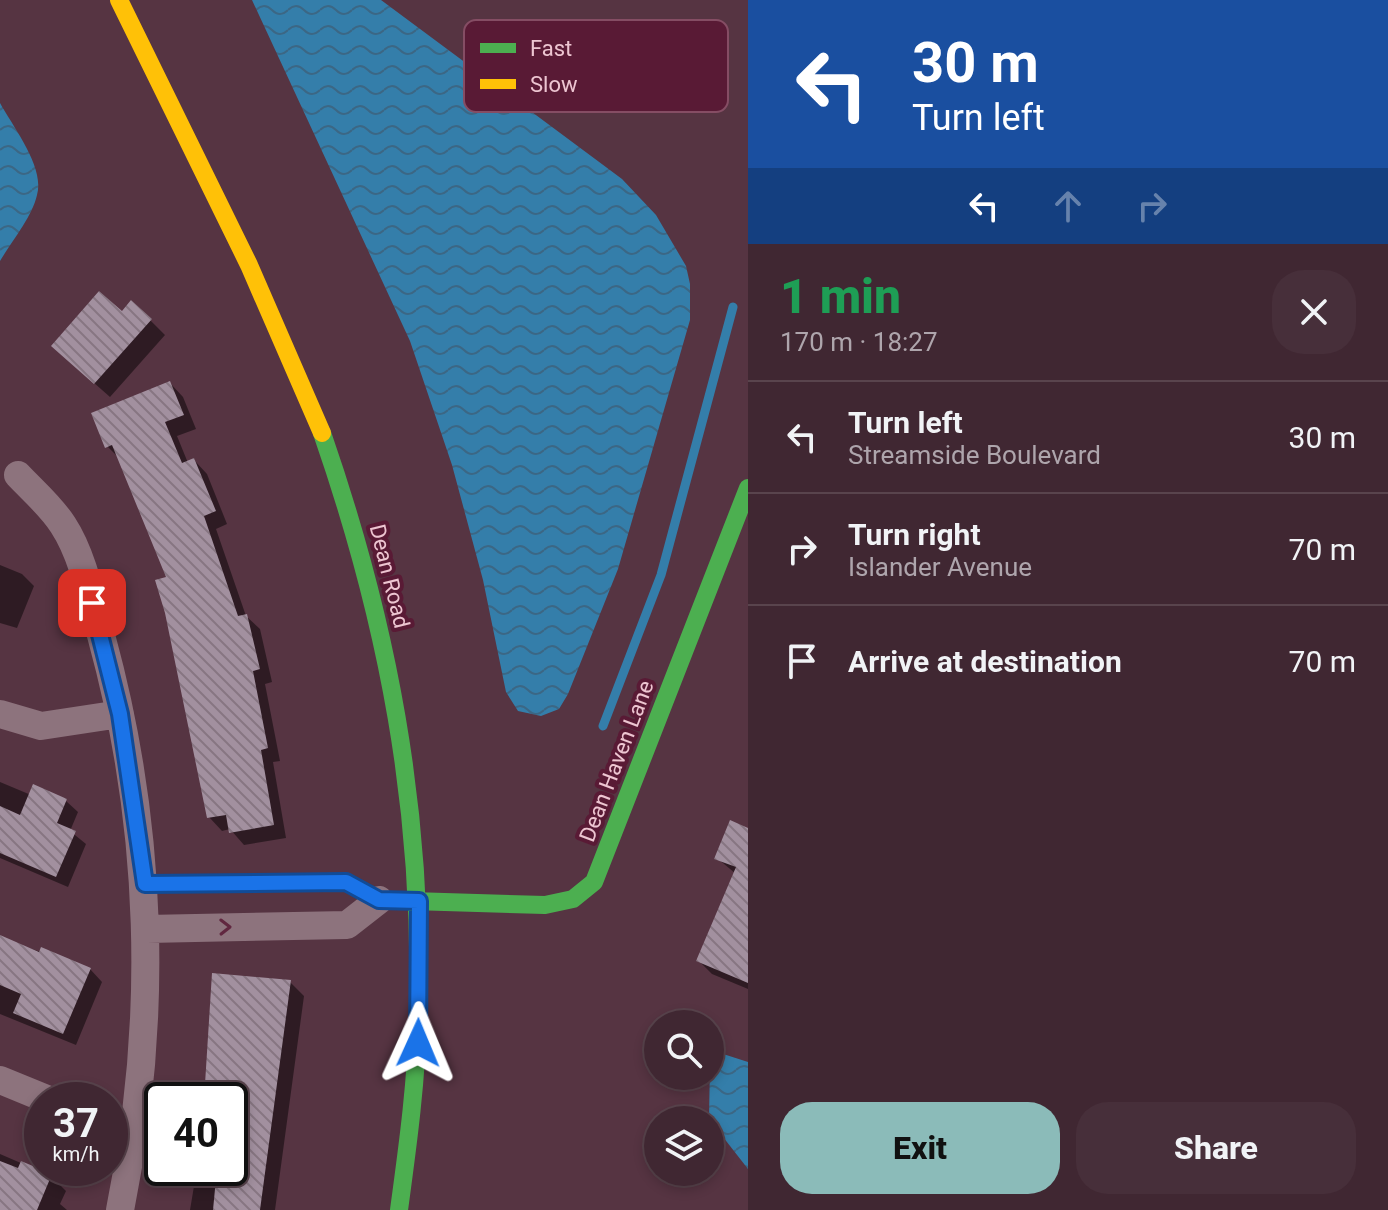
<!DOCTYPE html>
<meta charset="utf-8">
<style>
:root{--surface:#402732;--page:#472f3a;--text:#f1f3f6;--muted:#aea5ac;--line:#59444d;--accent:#8bbbb9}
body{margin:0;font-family:Roboto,sans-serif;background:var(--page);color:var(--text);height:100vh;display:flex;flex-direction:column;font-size:30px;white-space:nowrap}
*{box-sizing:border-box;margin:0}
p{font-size:26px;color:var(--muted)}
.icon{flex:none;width:44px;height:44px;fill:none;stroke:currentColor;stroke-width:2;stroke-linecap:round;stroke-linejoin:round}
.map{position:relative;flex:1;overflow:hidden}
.sheet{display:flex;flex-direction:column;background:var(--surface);width:640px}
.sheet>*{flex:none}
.guide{background:#1a4fa0;color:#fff;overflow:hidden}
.controls{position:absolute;left:644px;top:1010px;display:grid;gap:16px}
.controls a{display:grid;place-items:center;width:80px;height:80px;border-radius:50%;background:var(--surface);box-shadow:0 4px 12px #0003,0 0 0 2px var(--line);font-size:40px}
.speed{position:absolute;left:24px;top:1082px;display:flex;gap:16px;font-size:40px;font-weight:700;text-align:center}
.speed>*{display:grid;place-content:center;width:104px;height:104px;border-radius:50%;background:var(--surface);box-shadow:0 4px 12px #0003,0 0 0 2px var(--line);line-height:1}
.speed small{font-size:20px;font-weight:400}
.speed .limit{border:4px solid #111;border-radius:12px;background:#fff;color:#111}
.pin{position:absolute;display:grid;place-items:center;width:68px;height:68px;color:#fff;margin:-34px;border-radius:16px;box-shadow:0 4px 12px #0006}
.me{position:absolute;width:88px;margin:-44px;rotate:1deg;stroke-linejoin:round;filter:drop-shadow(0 0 6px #0008)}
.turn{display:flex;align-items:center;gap:28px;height:168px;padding:0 32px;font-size:36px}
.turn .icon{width:104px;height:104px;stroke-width:2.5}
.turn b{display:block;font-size:56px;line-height:68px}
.lanes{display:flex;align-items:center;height:76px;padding:0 32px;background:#0003;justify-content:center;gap:40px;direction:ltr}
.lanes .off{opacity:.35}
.round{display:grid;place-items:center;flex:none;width:84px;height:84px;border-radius:32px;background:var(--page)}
.head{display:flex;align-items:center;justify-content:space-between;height:136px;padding:0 32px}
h1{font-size:48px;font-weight:800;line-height:60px;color:#1e9e55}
.button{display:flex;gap:16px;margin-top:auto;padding:16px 32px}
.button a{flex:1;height:92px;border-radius:32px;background:var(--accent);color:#111;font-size:32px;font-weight:800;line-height:92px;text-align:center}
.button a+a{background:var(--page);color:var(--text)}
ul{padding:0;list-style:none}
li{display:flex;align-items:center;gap:24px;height:112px;padding:0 32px;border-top:2px solid var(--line)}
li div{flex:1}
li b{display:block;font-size:30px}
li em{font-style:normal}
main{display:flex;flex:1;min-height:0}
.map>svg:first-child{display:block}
.water{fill:url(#water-waves)}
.shadow{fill:#0007}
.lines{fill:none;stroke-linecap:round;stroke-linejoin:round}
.stream{stroke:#347eaa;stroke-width:9}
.building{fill:url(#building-back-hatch)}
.street{stroke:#8d737d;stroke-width:28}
.fast{stroke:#4caf50;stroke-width:18}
.slow{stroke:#ffc107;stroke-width:18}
.oneway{stroke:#612740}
.route-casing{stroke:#114b97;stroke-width:20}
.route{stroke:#1a73e8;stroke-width:14}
.labels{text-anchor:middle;stroke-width:8;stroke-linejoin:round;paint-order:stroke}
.street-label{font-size:22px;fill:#edc5d1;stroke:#591a35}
.key{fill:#591a35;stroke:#854d64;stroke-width:2}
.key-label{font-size:22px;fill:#edc5d1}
</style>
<main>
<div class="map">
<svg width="748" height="1210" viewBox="0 0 748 1210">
<defs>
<pattern id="water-waves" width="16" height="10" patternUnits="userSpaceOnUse" patternTransform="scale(2)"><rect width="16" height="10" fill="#347eaa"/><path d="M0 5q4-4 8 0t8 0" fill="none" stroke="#3b6785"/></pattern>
<pattern id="building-back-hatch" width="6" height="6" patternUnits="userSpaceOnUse" patternTransform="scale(2)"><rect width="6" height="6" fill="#a2909f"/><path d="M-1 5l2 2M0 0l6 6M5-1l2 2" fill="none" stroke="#877682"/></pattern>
</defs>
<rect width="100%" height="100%" fill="#563442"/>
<path class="water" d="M252 0H381L622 179 656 215 686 266 690 284V320L618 569 568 694 559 709 541 716 518 711 506 692 483 580 452 465 410 341Z
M0 103C13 127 45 167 37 195 32 217 12 241 0 261Z
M720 1053 748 1062V1169L709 1119 710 1063Z"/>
<path class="shadow" d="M150 320 165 335 110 397 68 360Z
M170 383 183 397 196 429 177 436 188 463 194 460 207 474 227 524 216 529 246 616 260 629 272 682 265 684 280 761 273 762 286 838 244 845 230 829 222 831 209 817 169 578 121 460 107 446Z
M0 565 22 574 34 586 17 628 0 623Z
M0 782 31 795 66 801 78 812 70 831 86 844 68 887 0 858Z
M748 828V989L712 974 699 961 736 874 717 858Z
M0 938 90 969 102 982 76 1045 0 1014Z
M290 982 304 996 275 1210H190L197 1168H230V1100H206Z
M0 1154 51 1176 66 1191 60 1204 67 1210H0Z"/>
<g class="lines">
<path class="stream" d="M603 726 661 575 733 307"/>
</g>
<path class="building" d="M99 291 122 311 131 300 152 319 94 384 51 346Z
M170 381 184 415 165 422 182 463 194 458 216 511 204 516 238 616 247 614 260 669 253 671 268 748 261 750 274 825 229 833 226 815 207 818 165 613 155 580 166 577 112 445 105 448 91 413Z
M33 784 67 799 57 823 76 831 56 877 0 853V806L20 815Z
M730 820 748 828V983L696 961 736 867 714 859Z
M0 935 39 952 41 947 91 968 63 1034 13 1013 21 994 0 985Z
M212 973 291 980 260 1210H213L217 1168H230V1100H204Z
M0 1161 18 1168 21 1161 52 1174 37 1210H0Z"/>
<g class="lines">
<path class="street" d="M18 475C33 491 51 506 63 525 84 557 92 603 102 639 153 826 159 1020 120 1210
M0 714 41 726 120 714
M147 929 347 925 379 900
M0 1080 49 1100"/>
<path class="fast" d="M322 433C388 623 423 809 418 1011 417 1078 408 1144 399 1210
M145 884 346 882 379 900 545 905 573 899 594 882 748 488"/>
<path class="slow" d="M119 0 249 265 322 433"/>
</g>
<defs><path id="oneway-chevron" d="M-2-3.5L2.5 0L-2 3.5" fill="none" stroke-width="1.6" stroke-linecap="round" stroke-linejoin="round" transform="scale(2)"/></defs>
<use class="oneway" href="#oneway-chevron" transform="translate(225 927) rotate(-1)"/>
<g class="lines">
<g class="route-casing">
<path id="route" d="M92 603 120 714 145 884 346 882 379 900 419 901 418 1043"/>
</g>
<use href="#route" class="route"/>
</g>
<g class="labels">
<g class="street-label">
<text transform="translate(390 576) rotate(76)" y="8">Dean Road</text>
<text transform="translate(616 761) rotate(-69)" y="8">Dean Haven Lane</text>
</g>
</g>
<rect x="464" y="20" width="264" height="92" rx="12" class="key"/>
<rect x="480" y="43" width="36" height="10" fill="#4caf50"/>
<rect x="480" y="79" width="36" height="10" fill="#ffc107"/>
<g class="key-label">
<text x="530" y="56">Fast</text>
<text x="530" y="92">Slow</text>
</g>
</svg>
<div class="controls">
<a><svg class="icon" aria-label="search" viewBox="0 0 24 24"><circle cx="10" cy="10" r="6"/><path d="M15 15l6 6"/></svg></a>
<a><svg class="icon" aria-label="layers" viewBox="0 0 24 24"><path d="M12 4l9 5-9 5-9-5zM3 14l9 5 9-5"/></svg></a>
</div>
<div class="speed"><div>37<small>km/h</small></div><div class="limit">40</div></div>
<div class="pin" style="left:92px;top:603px;background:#d93025"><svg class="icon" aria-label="arrive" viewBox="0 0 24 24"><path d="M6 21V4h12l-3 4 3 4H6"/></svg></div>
<svg class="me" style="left:418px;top:1043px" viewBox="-20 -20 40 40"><path d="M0-17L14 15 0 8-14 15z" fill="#1a73e8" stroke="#fff" stroke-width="4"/></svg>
</div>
<section class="sheet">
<div class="guide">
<div class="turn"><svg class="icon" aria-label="left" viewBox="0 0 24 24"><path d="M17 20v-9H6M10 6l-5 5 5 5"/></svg><div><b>30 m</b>Turn left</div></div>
<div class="lanes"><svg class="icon" aria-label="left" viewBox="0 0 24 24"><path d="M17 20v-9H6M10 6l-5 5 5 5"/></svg><svg class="icon off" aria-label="ahead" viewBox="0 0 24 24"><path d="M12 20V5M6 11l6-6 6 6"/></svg><svg class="icon off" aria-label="right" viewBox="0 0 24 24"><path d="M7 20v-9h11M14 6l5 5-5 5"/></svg></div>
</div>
<div class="head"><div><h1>1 min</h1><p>170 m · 18:27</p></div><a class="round"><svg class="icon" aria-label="close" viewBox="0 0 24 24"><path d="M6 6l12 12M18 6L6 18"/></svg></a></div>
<ul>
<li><svg class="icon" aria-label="left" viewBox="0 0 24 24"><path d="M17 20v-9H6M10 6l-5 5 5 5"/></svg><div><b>Turn left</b><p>Streamside Boulevard</p></div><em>30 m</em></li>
<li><svg class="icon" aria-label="right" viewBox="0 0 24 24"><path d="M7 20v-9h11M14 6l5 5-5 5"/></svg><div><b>Turn right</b><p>Islander Avenue</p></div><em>70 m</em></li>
<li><svg class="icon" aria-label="arrive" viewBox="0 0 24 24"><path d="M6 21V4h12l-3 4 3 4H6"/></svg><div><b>Arrive at destination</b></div><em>70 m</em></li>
</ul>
<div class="button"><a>Exit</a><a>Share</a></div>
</section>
</main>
